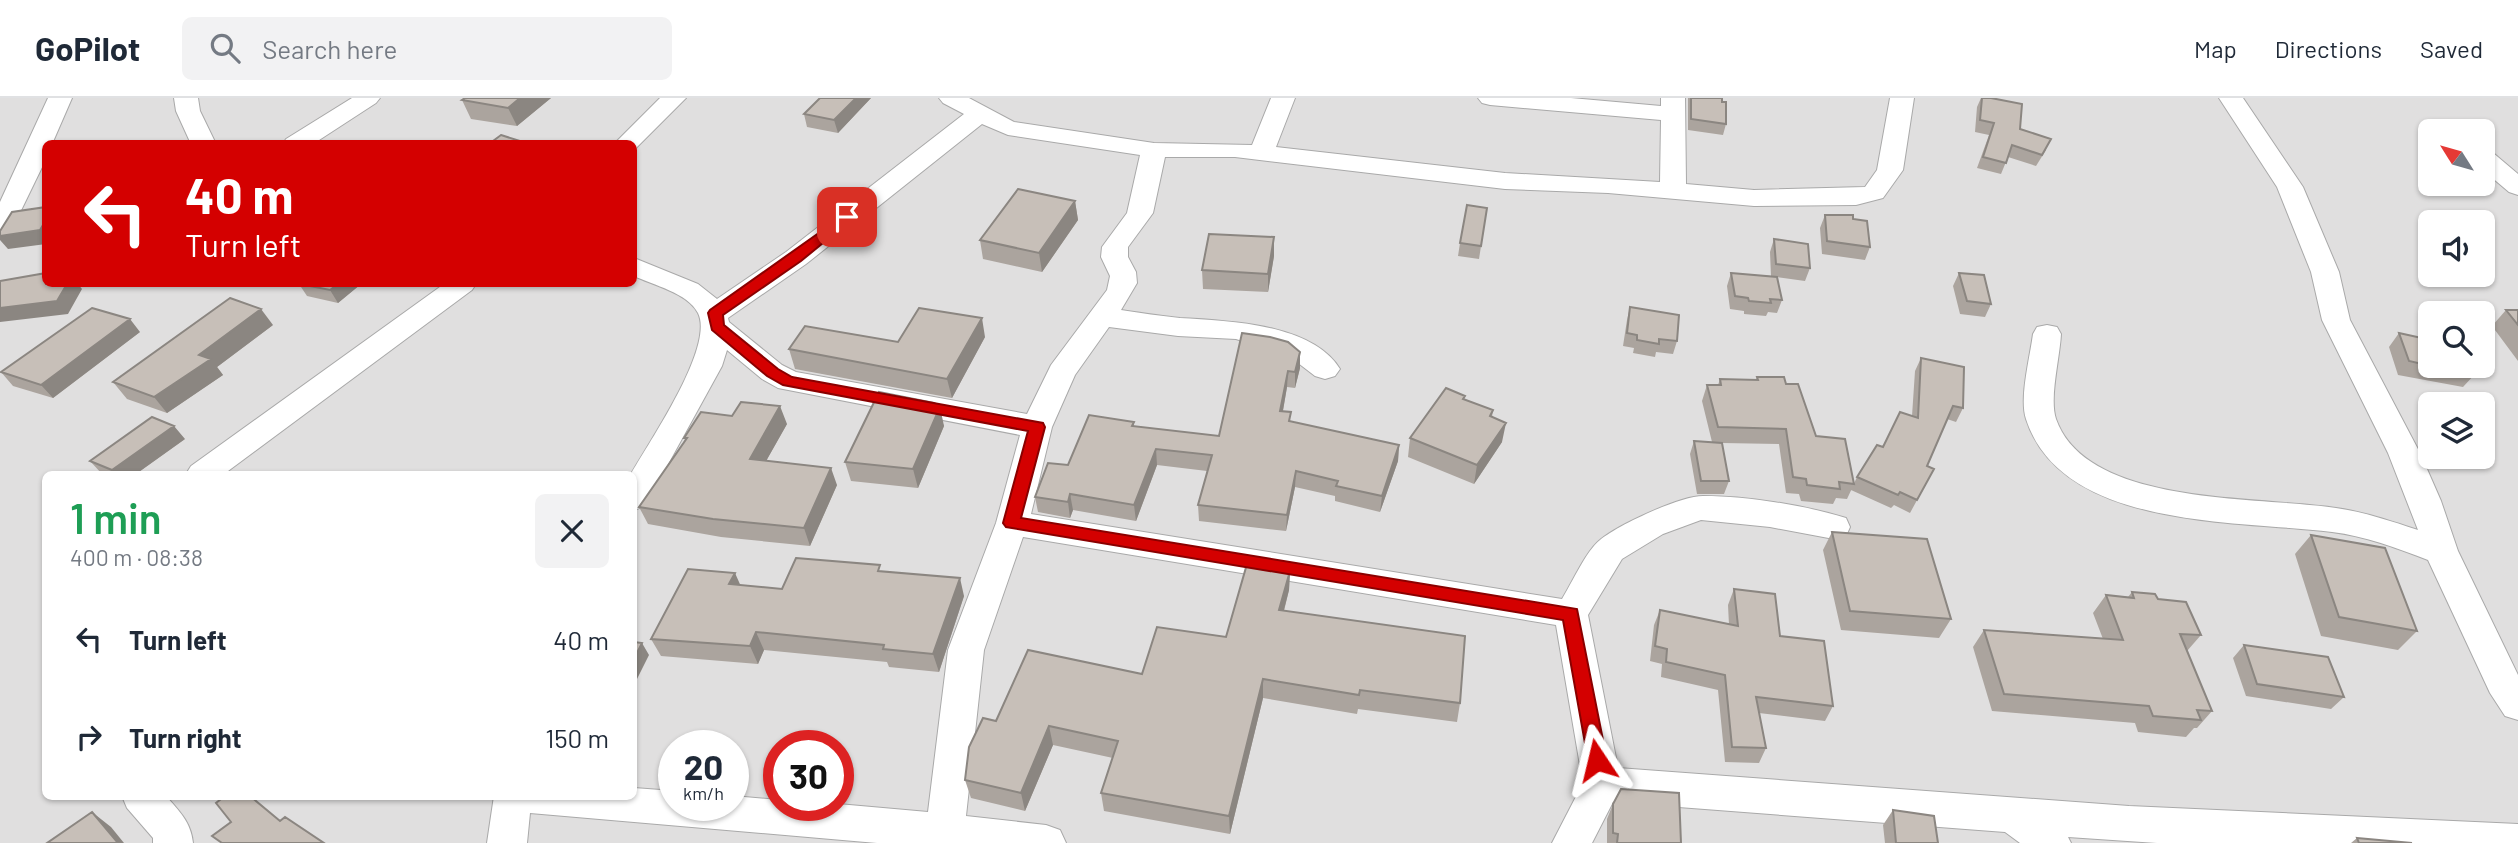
<!DOCTYPE html>
<meta charset="utf-8">
<style>
:root{--surface:#fff;--page:#f2f2f3;--text:#1f2937;--muted:#747a83;--line:#e0e1e3}
body{margin:0;font-family:Barlow,sans-serif;background:var(--page);color:var(--text);height:100vh;display:flex;flex-direction:column;font-size:26px;white-space:nowrap}
*{box-sizing:border-box;margin:0}
p{font-size:23px;color:var(--muted)}
.icon{flex:none;width:38px;height:38px;fill:none;stroke:currentColor;stroke-width:2;stroke-linecap:round;stroke-linejoin:round}
.map{position:relative;flex:1;overflow:hidden}
.sheet{position:absolute;left:42px;top:373px;width:595px;height:329px;display:flex;flex-direction:column;background:var(--surface);border-radius:10px;box-shadow:0 2px 5px #0004}
.sheet>*{flex:none}
.guide{position:absolute;left:42px;top:42px;width:595px;height:147px;border-radius:10px;box-shadow:0 2px 5px #0004;background:#d40000;color:#fff;overflow:hidden}
.needle{width:46px;rotate:307deg}
.buttons{position:absolute;left:2418px;top:21px;display:grid;gap:14px}
.buttons a{display:grid;place-items:center;width:77px;height:77px;border-radius:10px;background:var(--surface);box-shadow:0 2px 5px #0004;font-size:35px}
.speed{position:absolute;left:658px;top:632px;display:flex;gap:14px;font-size:35px;font-weight:700;text-align:center}
.speed>*{display:grid;place-content:center;width:91px;height:91px;border-radius:50%;background:var(--surface);box-shadow:0 2px 5px #0004;line-height:1}
.speed small{font-size:18px;font-weight:400}
.speed .limit{border:10px solid #d22;background:#fff;color:#111}
.pin{position:absolute;display:grid;place-items:center;width:60px;height:60px;color:#fff;margin:-30px;border-radius:14px;box-shadow:0 4px 10px #0006}
.me{position:absolute;width:77px;margin:-38px;rotate:350deg;stroke-linejoin:round;filter:drop-shadow(0 0 5px #0008)}
.turn{display:flex;align-items:center;gap:24px;height:147px;padding:0 28px;font-size:32px}
.turn .icon{width:91px;height:91px;stroke-width:2.5}
.turn b{display:block;font-size:49px;line-height:60px}
.round{display:grid;place-items:center;flex:none;width:74px;height:74px;border-radius:10px;background:var(--page)}
.headline{display:flex;align-items:center;justify-content:space-between;height:119px;padding:0 28px}
h1{font-size:42px;font-weight:600;line-height:52px;color:#1e9e55}
ul{padding:0;list-style:none}
li{display:flex;align-items:center;gap:21px;height:98px;padding:0 28px}
li div{flex:1}
li b{display:block;font-size:26px}
li em{font-style:normal}
header{display:flex;align-items:center;gap:42px;box-sizing:border-box;height:98px;padding:0 35px;background:var(--surface);border-bottom:2px solid var(--line)}
header strong{font-size:33px}
nav{display:flex;gap:38px;margin-inline-start:auto;font-size:24px}
.search{width:490px;height:63px;background:var(--page);display:flex;align-items:center;gap:18px;box-sizing:border-box;padding:0 24px;border-radius:10px;color:var(--muted);font-size:26px}
.map>svg:first-child{display:block}
.residential{fill:#e0dfdf;fill-rule:evenodd}
.lines{fill:none;stroke-linecap:round;stroke-linejoin:round}
.minor-casing{stroke:#a9a9a9;stroke-width:2}
.minor{fill:#fff;fill-rule:evenodd}
.wall{fill:#aba49e}
.shaded-wall{fill:#8b8681}
.building{fill:#c7bfb8;stroke:#8b8681;stroke-width:2}
.route{fill:#d40000;stroke:#8a0000;stroke-width:2}
</style>
<header>
<strong>GoPilot</strong>
<div class="search"><svg class="icon" aria-label="search" viewBox="0 0 24 24"><circle cx="10" cy="10" r="6"/><path d="M15 15l6 6"/></svg>Search here</div>
<nav><a>Map</a><a>Directions</a><a>Saved</a></nav>
</header>
<div class="map">
<svg width="2518" height="745" viewBox="0 0 2518 745">
<rect width="100%" height="100%" fill="#f2efe9"/>
<path class="residential" d="M0 0H2518V745H0ZM2431 33H2483V86H2431ZM46 46H634V186H46ZM2431 124H2483V177H2431ZM2431 215H2483V268H2431ZM2431 306H2483V359H2431ZM46 376H634V698H46ZM674 648H733V707H674ZM779 648H838V707H779Z"/>
<g class="lines">
<g class="minor-casing">
<path id="minor" d="M48 0H72L52 46H46V61L13 129 9 135 0 137V104Z
M174 0H198L200 13 216 46H191L176 13Z
M352 0H380L376 5 313 46H283L286 41Z
M660 0H686L635 51 634 46H614Z
M939 0H969L1014 24 1154 45 1252 47 1271 0H1295L1276 49 1505 75 1660 84 1661 22 1490 7 1482 5 1478 0H1571L1661 8V0H1685L1686 86 1754 92 1865 89 1877 72 1890 0H1914L1903 72 1883 100 1856 107 1754 108 1608 95 1505 91 1235 59H1165L1153 115 1128 149V159L1136 174 1137 185 1121 212C1141 215 1161 218 1180 220 1227 223 1312 225 1340 271L1335 278 1325 281 1315 278 1289 258 1236 241 1178 238 1109 229 1075 277 1052 329 1031 416 1562 501C1572 485 1586 453 1600 442 1618 427 1680 398 1703 398 1746 398 1804 407 1846 420L1850 429 1846 438 1834 441 1770 429 1701 422 1663 436 1622 461 1588 517 1618 670 2129 708 2518 726V745H2157L2068 739 2071 745H2020L2005 734 1613 704 1592 745H1552L1583 685 1556 527 1023 439 984 552 966 718 1046 727 1060 732 1066 745H877L530 715 527 745H487L494 698H634V690L674 693V707H733V698L779 702V707L838 706 928 714 948 552 996 425 1020 337 778 290 762 281 727 252 722 268 645 408 634 412V376H631C649 344 715 249 698 215 688 195 653 187 634 178V160L698 186 717 201 786 154 964 16 943 5ZM982 26 1008 37 1140 57 1127 115 1102 149 1101 159 1110 178 1107 192 1051 267 1027 316 796 274 782 267 729 224 728 220 806 166Z
M2219 0H2243L2303 89 2339 174 2350 222 2420 355 2441 403 2458 453 2518 577V622L2505 618 2490 595 2428 462C2397 450 2365 438 2332 434 2238 422 2062 432 2026 321 2019 300 2030 259 2033 236L2037 229 2047 227 2057 229 2061 236C2060 259 2049 300 2056 321 2087 409 2260 398 2336 410 2364 414 2391 423 2418 432L2388 355 2322 222 2311 174 2277 89Z
M2453 26 2462 28 2465 33H2440L2443 28Z
M2483 52 2492 54 2518 76V97L2509 94 2483 72Z
M444 186H476L472 192 224 376H186L191 368Z
M122 698H166C179 713 191 724 193 745H153V740L127 710Z"/>
</g>
<use href="#minor" class="minor"/>
</g>
<path class="wall" d="M551 0 517 28 471 21 462 2Z
M820 0H871L838 35 807 29 804 16Z
M1688 0H1722V4L1726 26 1723 37 1688 32Z
M1981 0H1991L2020 31 2046 52 2036 68 2008 59 2001 76 1977 70 1989 37 1975 34 1977 9Z
M1075 103 1078 122 1042 174 983 161 980 142Z
M1487 110 1479 161 1458 158 1460 145Z
M1825 117 1853 121 1870 149 1865 162 1822 156 1820 130Z
M1774 141 1810 170 1805 183 1777 179 1782 202 1777 215 1768 214 1766 218 1744 216V213L1730 211 1727 188 1731 175 1771 178 1770 154Z
M1274 158 1268 194 1203 191 1202 172Z
M1959 175 1991 206 1985 219 1960 216 1953 188Z
M299 186H361L338 205 307 198Z
M1630 209 1677 243 1673 256 1656 254 1655 259 1633 255 1634 250 1623 248 1627 222Z
M2506 212H2518V263L2492 228Z
M273 227 217 269 223 277 167 315 127 301 113 284Z
M140 234 53 300 13 288 1 274Z
M2399 235 2475 276 2463 289 2398 277 2389 249Z
M985 239 952 300 795 271 789 251Z
M1270 239 1300 270 1295 290 1287 289 1283 313 1290 324 1399 347 1398 363 1380 414 1335 403V398L1295 389 1286 433 1199 423 1198 407 1207 373 1157 367 1136 423 1073 412 1070 420 1038 414 1035 399 1068 367 1134 324V328L1219 338Z
M1921 260 1963 310 1956 324 1947 321 1927 368 1934 371 1910 415 1894 407 1891 410 1851 392 1857 379 1883 349 1912 318 1915 273Z
M1757 279 1786 286 1816 338 1854 386 1847 401 1836 400 1833 406 1801 403 1799 396 1786 395 1779 346 1722 345 1729 383 1724 396H1697L1690 356 1694 343 1712 344 1702 303 1707 287H1718L1720 281 1756 282Z
M1464 301 1493 312 1492 319 1502 344 1474 386 1408 359 1410 340Z
M935 308 944 328 918 390 851 383 845 364Z
M787 326 766 363 837 387 810 448 721 439 648 426 639 409 685 342 684 340Z
M185 341 136 376H102L90 363Z
M1832 434 1951 521 1939 540 1841 532 1823 452Z
M2311 437 2417 533 2398 552 2321 538 2295 456Z
M882 473 964 498 939 574 889 569 887 564 764 552 758 566 661 558 651 541 740 487 782 491Z
M1290 473 1289 492 1284 513 1460 605 1457 624 1358 611 1357 616 1263 600 1230 736 1104 713 1101 695 1113 660 1053 647 1025 713 971 700 965 682 996 623 1142 576 1226 539Z
M1734 491 1780 538 1833 608 1825 623 1759 615 1766 650 1759 665 1725 664 1718 592 1661 579 1662 566 1650 563 1654 527 1660 512 1729 527 1728 507Z
M2132 494 2158 501 2201 537 2187 553 2212 613 2197 630H2194L2186 639 2138 634 2135 625 1992 613 1973 549 1984 532 2103 541 2093 515 2106 497 2128 499Z
M2244 547 2344 599 2331 611 2246 598 2233 560Z
M1613 706 1681 745H1607V721Z
M1893 712 1938 745H1885L1883 727Z
M2357 740 2412 745H2351Z"/>
<path class="shaded-wall" d="M520 0H551L517 28 508 10Z
M856 0H871L838 35 834 22Z
M1075 103 1078 122 1042 174 1039 155Z
M46 122V146L8 151 0 142V138Z
M1274 139V158L1268 194V176Z
M64 186H78L82 191 68 216 0 224V210Z
M338 186H361L338 205 330 192Z
M261 211 273 227 217 269 223 277 167 315 154 299 199 257Z
M982 220 985 239 952 300 947 281Z
M130 221 140 234 53 300 41 287Z
M1300 254V270L1295 290V274Z
M1288 273 1287 289 1280 329V313Z
M934 305 937 316 940 309 944 328 918 390 913 371Z
M780 308 787 326 757 379 750 361Z
M1506 325 1502 344 1474 386 1477 367Z
M174 328 185 341 136 376H116L112 372Z
M1399 347 1398 363 1380 414 1382 398Z
M1156 351 1157 367 1136 423 1134 407Z
M831 370 837 387 810 448 804 430Z
M1296 373 1295 389 1286 433 1287 417Z
M1070 396 1073 412 1070 420 1068 404Z
M1290 473 1289 492 1279 531V512Z
M735 475 743 493 729 486Z
M960 480 964 498 939 574 933 556Z
M756 534 764 552 758 566 750 548Z
M642 545 649 557 634 587V561Z
M1263 581V600L1230 736 1229 718Z
M1049 628 1053 647 1025 713 1021 695Z
M92 714 111 729 124 745H118Z"/>
<path class="building" d="M465 0H520L508 10 462 2Z
M820 0H856L834 22 804 16Z
M1691 0H1722V4H1726V26L1691 21Z
M1982 0H1991L2022 6 2020 31 2051 41 2042 57 2012 47 2006 65 1983 59 1994 25 1980 22Z
M501 37 523 44 521 46H489Z
M1018 91 1075 103 1039 155 980 142Z
M1467 107 1487 110 1481 148 1460 145Z
M46 109V122L40 132 0 138V133L12 114Z
M1825 117H1853V121L1867 123 1870 149 1827 143Z
M1209 136 1274 139 1268 176 1202 172Z
M1774 141 1808 146 1810 170 1776 166Z
M46 175V186H67L57 203 0 210V183Z
M1731 175 1777 179 1782 202 1770 201 1771 205 1749 203 1748 200 1735 198Z
M1959 175 1984 177 1991 206 1967 203Z
M300 186H338L330 192Z
M230 200 261 211 199 257 211 261 154 299 113 284Z
M1630 209 1679 217 1677 243 1659 241V246L1637 242V237L1627 235Z
M92 210 130 221 41 287 1 274Z
M919 210 982 220 947 281 789 251 805 228 898 244Z
M2506 212H2518V227Z
M1242 235 1270 239 1288 244 1300 254 1295 274 1288 273 1280 313 1291 314 1289 323 1399 347 1382 398 1336 388 1338 383 1296 373 1287 417 1198 407 1212 357 1156 351 1134 407 1070 396 1068 404 1035 399 1048 365 1068 367 1089 317 1134 324 1132 328 1219 338Z
M2399 235 2431 242V268L2409 263Z
M1921 260 1964 269 1963 310 1953 308 1927 368 1934 371 1917 402 1900 394 1898 397 1857 379 1877 347 1883 349 1900 314 1918 320Z
M2432 268H2472L2475 276Z
M1757 279H1784L1786 286H1798L1816 338 1845 341 1854 386 1839 384 1840 391 1807 387 1806 381 1793 379 1786 331 1718 329 1707 287H1721L1720 281 1758 282Z
M1446 290 1465 298 1463 301 1493 312 1490 318 1506 325 1477 367 1410 340Z
M879 294 934 305 932 308 940 309 913 371 845 364Z
M741 304 780 308 750 361 831 370 804 430 713 421 639 409 687 340H684L701 314 732 318Z
M152 319 174 328 112 372 90 363Z
M1694 343 1722 345 1729 383H1701Z
M1832 434 1927 441 1951 521 1850 513Z
M2311 437 2385 450 2417 533 2339 519Z
M796 460 880 467 878 473 960 480 933 556 883 551 884 547 756 534 750 548 651 541 688 471 735 475 729 486 782 491Z
M1247 466 1290 473 1279 512 1465 538 1460 605 1360 592 1359 597 1263 581 1229 718 1101 695 1118 643 1049 628 1021 695 965 682 969 649 983 620 996 623 1028 552 1142 576 1157 529 1226 539Z
M1734 491 1775 496 1780 538 1824 543 1833 608 1756 599 1766 650 1732 649 1725 577 1666 564 1667 551 1655 548 1660 512 1738 528Z
M2132 494 2155 496 2158 501 2186 504 2201 537 2180 536 2212 613 2197 612 2201 622 2153 618 2149 608 2004 596 1984 532 2123 542 2106 497 2134 500Z
M634 544 642 545 634 561Z
M2244 547 2328 559 2344 599 2257 586Z
M1621 691 1679 695 1681 745H1617L1618 736 1613 735V706Z
M225 698H250L280 723 285 719 324 745H222L212 738 231 724 216 705Z
M1893 712 1934 718 1938 745H1896Z
M92 714 118 745H47Z
M2357 740 2412 745H2359Z"/>
<path class="route" d="M847 115 851 116V122L801 163 723 217 724 227 778 271 792 279 1043 325 1045 329 1021 420 1577 511 1607 662 1604 668 1597 670 1590 668 1588 662 1563 522 1006 429 1003 425 1028 333 783 287 767 278 712 232 708 215 710 212Z"/>
</svg>
<div class="buttons">
<a><svg class="needle" viewBox="-14 -14 28 28"><path d="M0-13l5 13h-10z" fill="#e53935"/><path d="M0 13l5-13h-10z" fill="#747a83"/></svg></a>
<a><svg class="icon" aria-label="sound" viewBox="0 0 24 24"><path d="M4 9h4l5-4v14l-5-4H4zM17 9q2 3 0 6"/></svg></a>
<a><svg class="icon" aria-label="search" viewBox="0 0 24 24"><circle cx="10" cy="10" r="6"/><path d="M15 15l6 6"/></svg></a>
<a><svg class="icon" aria-label="layers" viewBox="0 0 24 24"><path d="M12 4l9 5-9 5-9-5zM3 14l9 5 9-5"/></svg></a>
</div>
<div class="speed"><div>20<small>km/h</small></div><div class="limit">30</div></div>
<div class="pin" style="left:847px;top:119px;background:#d93025"><svg class="icon" aria-label="arrive" viewBox="0 0 24 24"><path d="M6 21V4h12l-3 4 3 4H6"/></svg></div>
<svg class="me" style="left:1597px;top:662px" viewBox="-20 -20 40 40"><path d="M0-17L14 15 0 8-14 15z" fill="#d40000" stroke="#fff" stroke-width="4"/></svg>
<div class="guide">
<div class="turn"><svg class="icon" aria-label="left" viewBox="0 0 24 24"><path d="M17 20v-9H6M10 6l-5 5 5 5"/></svg><div><b>40 m</b>Turn left</div></div>
</div>
<section class="sheet">
<div class="headline"><div><h1>1 min</h1><p>400 m · 08:38</p></div><a class="round"><svg class="icon" aria-label="close" viewBox="0 0 24 24"><path d="M6 6l12 12M18 6L6 18"/></svg></a></div>
<ul>
<li><svg class="icon" aria-label="left" viewBox="0 0 24 24"><path d="M17 20v-9H6M10 6l-5 5 5 5"/></svg><div><b>Turn left</b></div><em>40 m</em></li>
<li><svg class="icon" aria-label="right" viewBox="0 0 24 24"><path d="M7 20v-9h11M14 6l5 5-5 5"/></svg><div><b>Turn right</b></div><em>150 m</em></li>
</ul>
</section>
</div>
